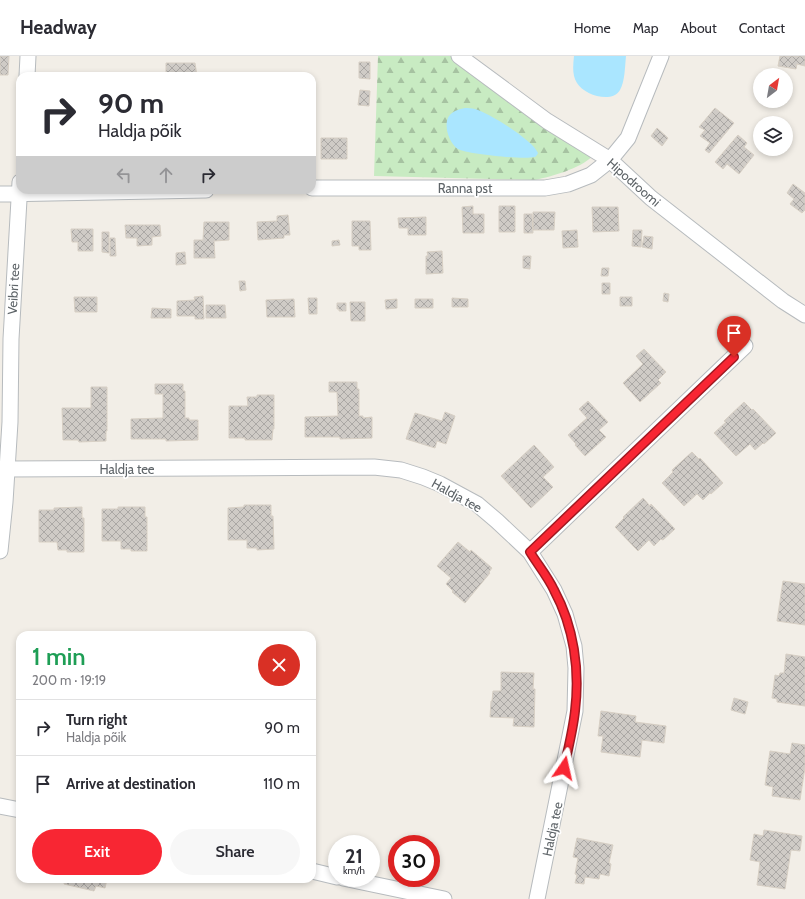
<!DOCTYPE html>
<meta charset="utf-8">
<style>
:root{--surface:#fff;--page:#f7f7f7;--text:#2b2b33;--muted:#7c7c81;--line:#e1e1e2;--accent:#f82633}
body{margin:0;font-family:Cabin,sans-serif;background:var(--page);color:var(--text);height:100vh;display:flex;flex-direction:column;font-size:15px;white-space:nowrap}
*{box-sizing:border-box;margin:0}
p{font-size:13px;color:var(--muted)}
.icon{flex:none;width:22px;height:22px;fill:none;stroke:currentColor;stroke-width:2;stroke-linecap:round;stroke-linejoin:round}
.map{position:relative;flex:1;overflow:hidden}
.sheet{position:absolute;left:16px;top:575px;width:300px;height:252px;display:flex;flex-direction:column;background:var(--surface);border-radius:12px;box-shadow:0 2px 6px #0003}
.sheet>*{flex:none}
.banner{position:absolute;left:16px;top:16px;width:300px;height:122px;border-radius:12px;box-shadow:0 2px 6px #0003;background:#fff;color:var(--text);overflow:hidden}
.needle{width:26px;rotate:31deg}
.tools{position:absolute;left:753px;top:12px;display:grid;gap:8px}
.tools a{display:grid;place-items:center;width:40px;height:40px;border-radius:50%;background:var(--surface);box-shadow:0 2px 6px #0003;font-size:20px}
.speed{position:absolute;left:328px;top:779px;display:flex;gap:8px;font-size:20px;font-weight:700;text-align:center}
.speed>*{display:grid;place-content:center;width:52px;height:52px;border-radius:50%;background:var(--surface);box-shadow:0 2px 6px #0003;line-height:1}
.speed small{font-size:10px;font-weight:400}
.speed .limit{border:6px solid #d22;background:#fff;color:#111}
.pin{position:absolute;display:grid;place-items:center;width:34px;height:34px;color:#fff;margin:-41px -17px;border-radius:50% 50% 50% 0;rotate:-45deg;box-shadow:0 0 4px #0007}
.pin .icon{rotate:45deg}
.me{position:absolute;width:44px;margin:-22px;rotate:11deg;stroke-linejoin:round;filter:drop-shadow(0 0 3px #0008)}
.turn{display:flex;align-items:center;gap:14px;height:84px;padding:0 16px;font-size:18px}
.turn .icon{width:52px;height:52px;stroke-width:2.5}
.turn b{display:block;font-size:28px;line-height:34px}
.lanes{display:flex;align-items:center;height:38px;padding:0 16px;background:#0003;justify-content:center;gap:20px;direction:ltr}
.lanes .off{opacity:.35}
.round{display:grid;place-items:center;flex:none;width:42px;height:42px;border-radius:21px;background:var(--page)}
.head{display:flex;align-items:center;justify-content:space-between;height:68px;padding:0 16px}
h1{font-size:24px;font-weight:600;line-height:30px;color:#1e9e55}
.primary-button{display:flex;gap:8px;margin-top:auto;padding:8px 16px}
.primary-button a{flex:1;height:46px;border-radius:24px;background:var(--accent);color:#fff;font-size:16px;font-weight:600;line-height:46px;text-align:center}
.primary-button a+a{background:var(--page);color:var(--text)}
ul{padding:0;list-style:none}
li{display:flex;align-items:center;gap:12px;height:56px;padding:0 16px;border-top:1px solid var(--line)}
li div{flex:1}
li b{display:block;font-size:15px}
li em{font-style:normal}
header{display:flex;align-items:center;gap:24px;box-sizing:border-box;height:56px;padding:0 20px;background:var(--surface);border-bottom:1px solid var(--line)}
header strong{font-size:19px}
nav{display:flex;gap:22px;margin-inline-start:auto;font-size:14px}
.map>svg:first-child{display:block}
.forest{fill:url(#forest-firs)}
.water{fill:#aae6ff}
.building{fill:url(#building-cross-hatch);stroke:#d7cfc4}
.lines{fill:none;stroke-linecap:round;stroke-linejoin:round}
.minor-casing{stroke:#b7bbbe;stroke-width:17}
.minor{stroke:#fff;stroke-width:15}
.route-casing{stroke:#a11921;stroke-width:10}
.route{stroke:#f82633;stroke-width:7}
.labels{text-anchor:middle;stroke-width:3.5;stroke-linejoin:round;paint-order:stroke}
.street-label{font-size:13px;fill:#5e6468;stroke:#fff}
</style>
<header>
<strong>Headway</strong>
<nav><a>Home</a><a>Map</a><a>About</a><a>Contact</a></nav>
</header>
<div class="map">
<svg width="805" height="843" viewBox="0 0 805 843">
<defs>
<pattern id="forest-firs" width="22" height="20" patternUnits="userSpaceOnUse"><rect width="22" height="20" fill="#c8ebc2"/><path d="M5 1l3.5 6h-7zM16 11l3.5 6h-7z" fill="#a6c2a1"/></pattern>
<pattern id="building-cross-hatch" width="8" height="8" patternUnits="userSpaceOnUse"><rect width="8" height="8" fill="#cfcbc6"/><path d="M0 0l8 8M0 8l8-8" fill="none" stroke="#aba8a5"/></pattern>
</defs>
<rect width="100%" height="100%" fill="#f2eee7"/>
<path class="forest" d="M378 0H453L572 89 593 100C579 113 553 120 535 124L374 120Z"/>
<path class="water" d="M574 0H626C625 9 625 26 620 34 612 48 584 39 577 27 572 19 573 10 574 0Z
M465 52C468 52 471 52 475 53 489 57 533 84 538 97 537 99 536 101 534 101 525 104 466 98 458 93 449 87 443 69 449 60 453 55 459 53 465 52Z"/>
<path class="building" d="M0 0H9L8 19H0Z
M780 0H805V10L797 8 796 13 778 10Z
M359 6H370V23L359 22Z
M166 7H195L197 20H166Z
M224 17V20H211V19Z
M360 34 370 35 369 50 358 49Z
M715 52 734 67 709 97 705 94 710 87 700 80 705 74 699 71Z
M657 72 668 82 662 90 651 80Z
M738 79 747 87 744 91 754 99 739 118 727 108 723 113 715 106Z
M321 82H347V103H321Z
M793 128 805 137V154L802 157 790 148 794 143 787 137Z
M473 150V158H484V177H463L462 151Z
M499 150H515V176H499Z
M592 151H618L619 175 593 176Z
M533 156H555L554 174H533Z
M524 158H532L533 177H524Z
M288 159 290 179H284V182L258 184 257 166 277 165V160Z
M426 161V179H408V172H399L398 162Z
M352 165H370L371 194H359V190H352Z
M204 166H229V184L214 185 215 202H194V184H203Z
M125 169H160L161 180 152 181V189L137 190V182H126Z
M71 173H93V195H78V186H72Z
M577 174 578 191 563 192 562 175Z
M633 174H642L641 191 632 190Z
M102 176H109V197L102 196Z
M644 180 653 181 652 193 642 191Z
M110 182H115L116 200H110Z
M339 184 340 189 332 190V185Z
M442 195 443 217 426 218V200H428L427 196Z
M185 196 186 208 176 209V197Z
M523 200H531L530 213 523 212Z
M602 212H609L608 220H601Z
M239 225H245L246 234 240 235Z
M602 227H610V238H602Z
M664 237 669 238 668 246 663 245Z
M203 240 204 263H195V260H177V245L195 244 194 241Z
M74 241H97V256H75Z
M620 241H632V250H620Z
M308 242H317V258H309Z
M452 242 468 243V251H452Z
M294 243 295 261H267L266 244Z
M397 243V252L386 253 385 244Z
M415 243H433V252H415Z
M350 246H365V265H351Z
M337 247H346V255H339V253H337Z
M206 249H225L226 262H206Z
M152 252 171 253V262H151Z
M644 293 666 316 658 324 661 327 640 346 623 327 643 308 636 300Z
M329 326H357V333H359V360H363V362L372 361V382L340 383V381H305V361L338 360 337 336H329Z
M155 328H183V335H185V362H189V364H198V384L166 385V383H131V363L163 362V338H155Z
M91 331H107V375H106V385L79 386 78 384H63L62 352H91Z
M257 339H274V373H273L272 384H245V382H229V350H248L247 341H257Z
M588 345 608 366 599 374 606 381 585 400 575 389 576 388 568 379 587 362 579 353Z
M744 346 752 354 753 353 776 377 764 388 763 387 755 394 750 388 736 400 714 377 726 366 724 365Z
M445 356 455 360 446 388 437 385 435 392 406 383 415 357 442 365Z
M534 389 554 411 543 421 553 431 531 452 501 420Z
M692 396 699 403 700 402 723 427 711 438 710 437 703 444 697 438 684 450 662 427 673 416 672 414Z
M643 442 650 450 651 448 675 473 663 484 661 483 654 490 649 484 638 495 615 471 624 462 623 461Z
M244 449H271V460H273L274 493 257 494V492H247V484H228V452L244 451Z
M82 451V462H84V496H67V494H58L57 486H39V454H54V452Z
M118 451H145V461H147V495H131V493H121V485H102V453H118Z
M458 486 470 496 471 494 492 512 489 516 490 517 465 547 452 536 453 535 446 528 451 522 437 510Z
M783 525 805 528V569L777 565Z
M786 598 805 601V650L777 646V643L772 642 775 619 779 620 780 617H784Z
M501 616 534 617 533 633H535L534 671 513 670 514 662 490 661 491 645H492L493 635H501Z
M734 642 748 646 745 658 731 654Z
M601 655 636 660 635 666 666 670 664 687 642 684 640 701 601 696 603 680H598Z
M792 687 805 689V711L800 744 772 740 773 731 765 729 770 695 790 698Z
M764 774 802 780 800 795 791 794 785 833 757 829 760 806 750 804 754 778 763 780Z
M577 782 613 789 609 807 611 808 609 820 600 818 599 823 585 821 584 828 575 827 577 819 575 818 578 802 573 801Z
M65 823H107L105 832 96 830 94 835 64 828Z"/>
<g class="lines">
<g class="minor-casing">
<path id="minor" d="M459 0 547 65 610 104 651 142 783 245 805 259
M27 20 28 0
M312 132H545L568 128 591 119 610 104 628 82 661 0
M0 138 206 134
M7 413 374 411 401 414 423 421 440 428 477 448 497 465 530 496 554 534 565 558 574 590 576 612 575 655 537 843
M0 495 5 446 10 366 11 283 20 126
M530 496 745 290
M0 750 20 754
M312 815 337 821
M343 822 444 843"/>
</g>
<use href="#minor" class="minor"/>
</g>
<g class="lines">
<g class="route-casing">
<path id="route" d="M564 712C568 693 573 674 575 655 580 614 574 571 554 534 548 521 538 509 530 496L734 301"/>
</g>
<use href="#route" class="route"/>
</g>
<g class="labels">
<g class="street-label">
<text transform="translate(634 126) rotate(41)" y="5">Hipodroomi</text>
<text x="465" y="137">Ranna pst</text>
<text transform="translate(13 233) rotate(-87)" y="5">Veibri tee</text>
<text x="127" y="418">Haldja tee</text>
<text transform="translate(457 439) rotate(29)" y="5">Haldja tee</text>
<text transform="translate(552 773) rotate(-78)" y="5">Haldja tee</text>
</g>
</g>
</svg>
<div class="tools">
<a><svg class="needle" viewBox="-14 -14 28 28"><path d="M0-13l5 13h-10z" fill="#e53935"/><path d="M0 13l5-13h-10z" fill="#7c7c81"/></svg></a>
<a><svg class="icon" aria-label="layers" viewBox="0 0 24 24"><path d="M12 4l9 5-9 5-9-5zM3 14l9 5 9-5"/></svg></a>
</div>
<div class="speed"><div>21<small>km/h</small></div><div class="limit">30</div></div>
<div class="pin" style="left:734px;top:301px;background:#d93025"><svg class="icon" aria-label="arrive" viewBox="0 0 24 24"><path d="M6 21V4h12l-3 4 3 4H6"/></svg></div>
<svg class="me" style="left:564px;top:712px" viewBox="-20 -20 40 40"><path d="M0-17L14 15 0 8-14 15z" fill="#f82633" stroke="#fff" stroke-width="4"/></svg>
<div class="banner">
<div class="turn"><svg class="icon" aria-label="right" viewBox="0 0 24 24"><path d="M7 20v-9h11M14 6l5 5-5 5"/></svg><div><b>90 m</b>Haldja põik</div></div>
<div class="lanes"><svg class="icon off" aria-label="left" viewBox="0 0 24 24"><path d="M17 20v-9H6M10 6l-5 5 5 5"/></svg><svg class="icon off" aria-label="ahead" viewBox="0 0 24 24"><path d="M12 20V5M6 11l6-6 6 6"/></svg><svg class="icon" aria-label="right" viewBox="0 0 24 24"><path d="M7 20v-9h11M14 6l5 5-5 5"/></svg></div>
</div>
<section class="sheet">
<div class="head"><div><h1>1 min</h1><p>200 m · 19:19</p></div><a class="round" style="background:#d93025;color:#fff"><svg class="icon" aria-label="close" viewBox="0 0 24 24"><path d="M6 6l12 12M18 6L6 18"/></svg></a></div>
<ul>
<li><svg class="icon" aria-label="right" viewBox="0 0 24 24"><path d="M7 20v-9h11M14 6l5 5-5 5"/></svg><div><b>Turn right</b><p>Haldja põik</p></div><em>90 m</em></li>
<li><svg class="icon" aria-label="arrive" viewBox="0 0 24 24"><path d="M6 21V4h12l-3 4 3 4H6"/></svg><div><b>Arrive at destination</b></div><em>110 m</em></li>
</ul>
<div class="primary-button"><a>Exit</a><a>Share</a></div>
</section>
</div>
